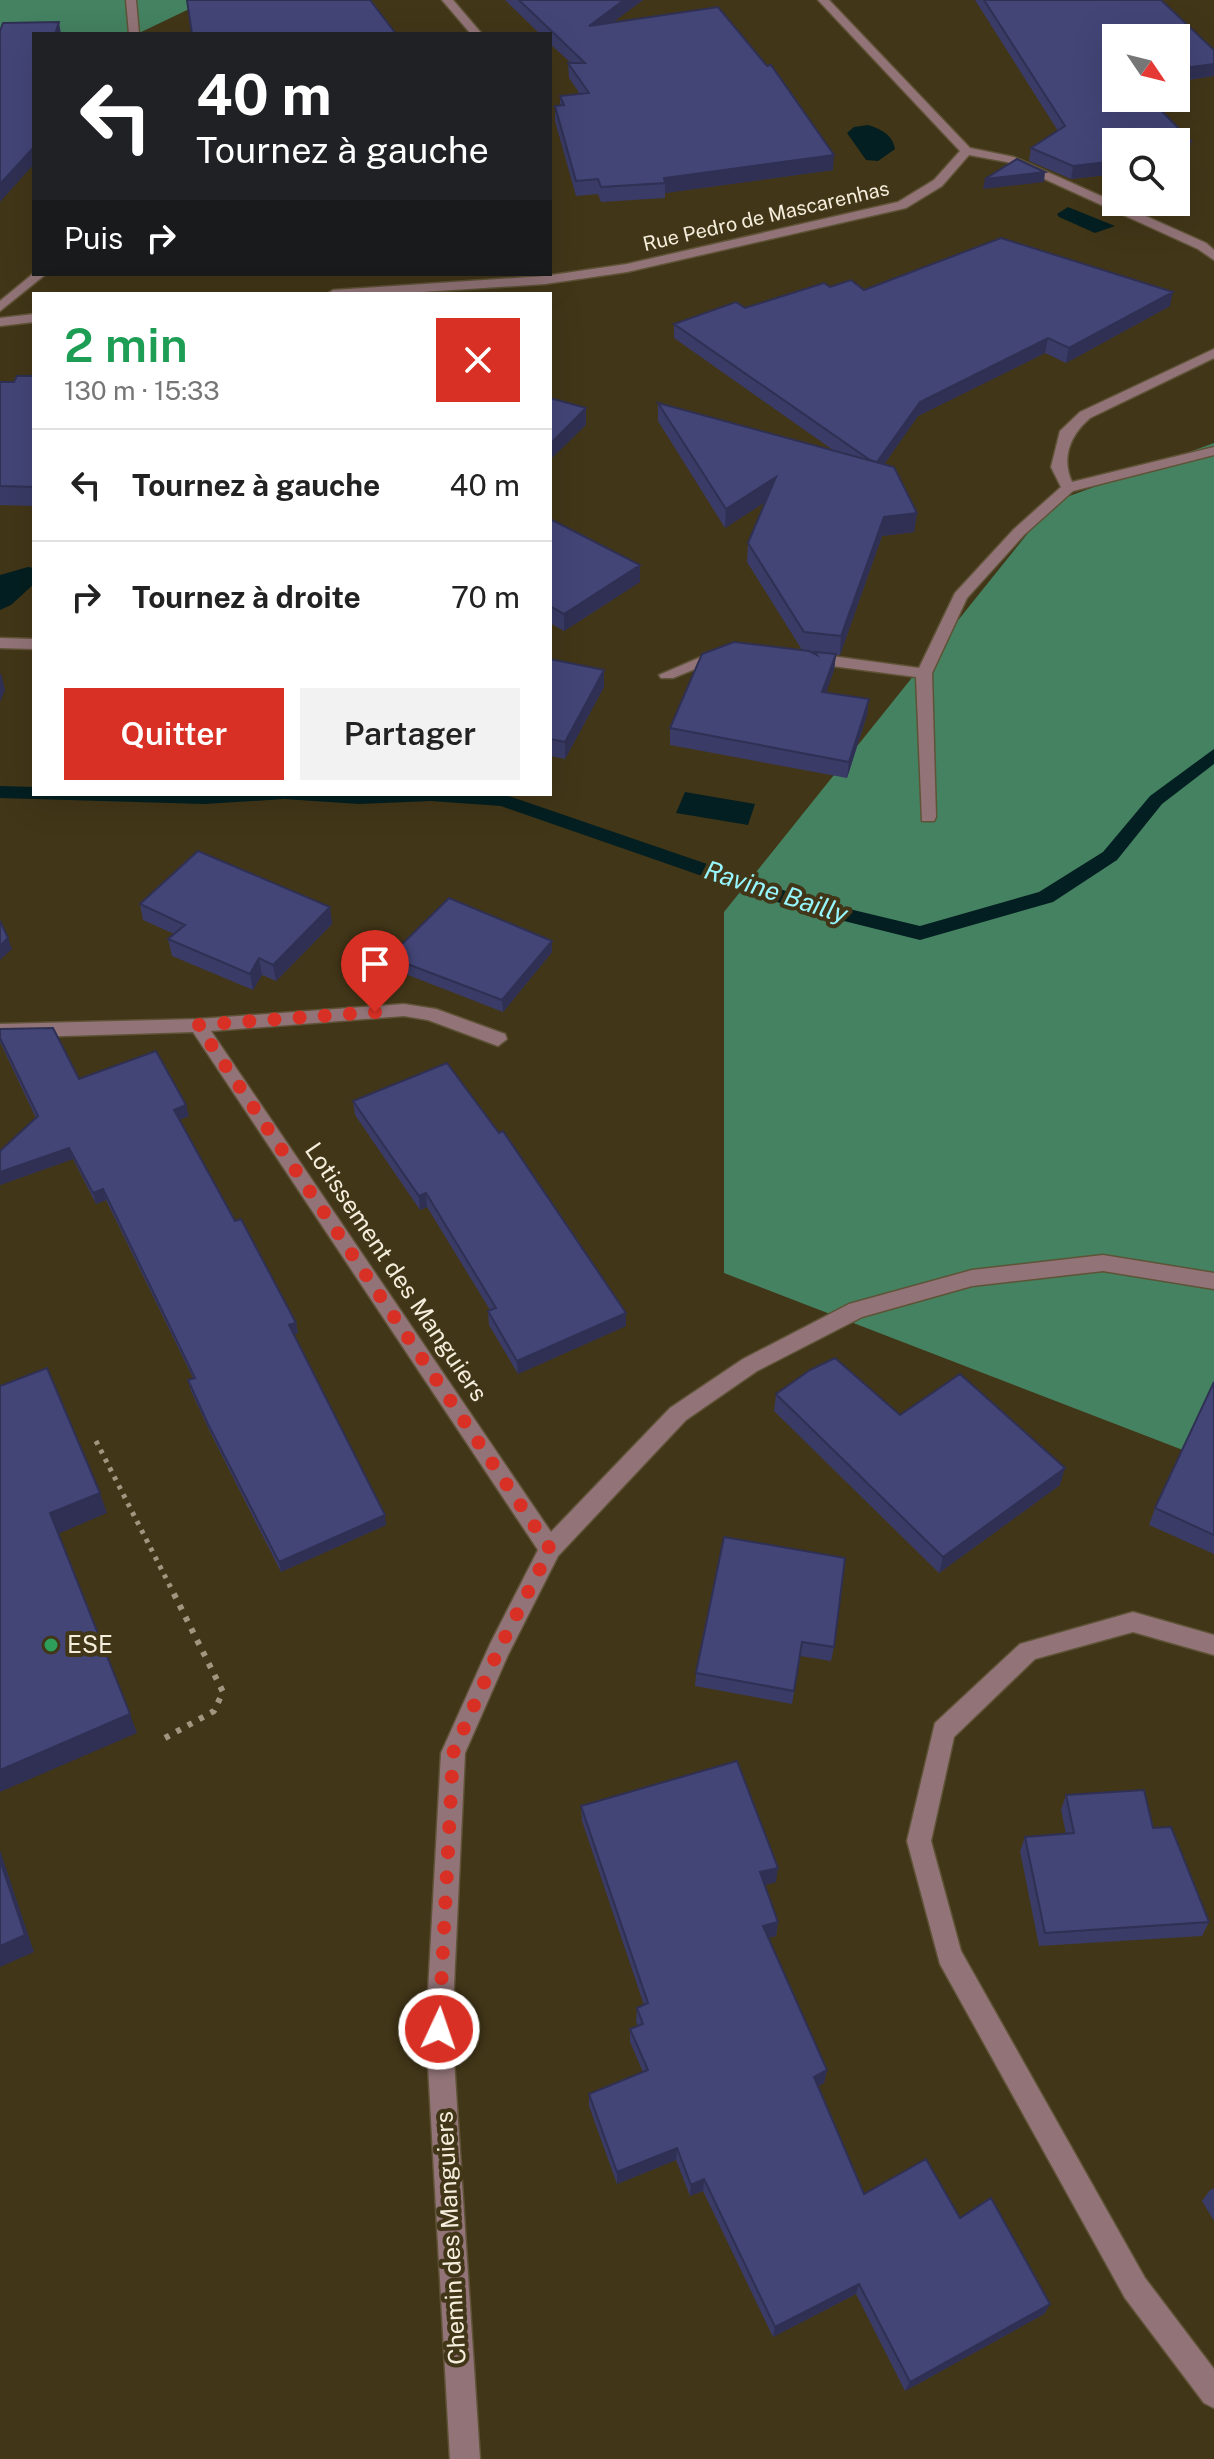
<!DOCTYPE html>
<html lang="fr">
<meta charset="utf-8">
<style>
:root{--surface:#fff;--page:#f2f2f2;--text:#222;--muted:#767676;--line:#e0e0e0;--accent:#d93025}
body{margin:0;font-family:"Public Sans",sans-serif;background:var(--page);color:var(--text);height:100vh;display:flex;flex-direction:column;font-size:30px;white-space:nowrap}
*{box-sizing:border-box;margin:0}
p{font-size:26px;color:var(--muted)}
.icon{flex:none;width:44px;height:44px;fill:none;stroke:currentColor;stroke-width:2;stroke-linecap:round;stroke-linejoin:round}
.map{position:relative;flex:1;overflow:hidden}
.side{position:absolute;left:32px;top:292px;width:520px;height:504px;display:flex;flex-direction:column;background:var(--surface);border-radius:0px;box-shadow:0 8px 32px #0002}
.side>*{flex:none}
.guide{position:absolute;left:32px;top:32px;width:520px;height:244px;border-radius:0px;box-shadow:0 8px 32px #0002;background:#202124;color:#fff;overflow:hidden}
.needle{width:52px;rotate:125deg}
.tools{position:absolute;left:1102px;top:24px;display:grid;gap:16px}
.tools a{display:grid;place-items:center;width:88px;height:88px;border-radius:0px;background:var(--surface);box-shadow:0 8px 32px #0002;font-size:40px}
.pin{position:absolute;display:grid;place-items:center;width:68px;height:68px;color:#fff;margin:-82px -34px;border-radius:50% 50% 50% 0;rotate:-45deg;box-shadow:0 0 8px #0007}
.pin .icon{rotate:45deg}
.me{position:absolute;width:88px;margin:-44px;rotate:3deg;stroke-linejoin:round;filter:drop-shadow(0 0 6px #0008)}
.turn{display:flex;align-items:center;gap:28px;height:168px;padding:0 32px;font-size:36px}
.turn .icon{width:104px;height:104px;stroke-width:2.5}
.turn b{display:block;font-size:56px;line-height:68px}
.then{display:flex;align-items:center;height:76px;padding:0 32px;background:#0003;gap:16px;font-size:30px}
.round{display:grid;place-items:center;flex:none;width:84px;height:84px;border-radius:0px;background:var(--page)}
.headline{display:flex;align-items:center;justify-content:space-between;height:136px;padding:0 32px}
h1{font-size:48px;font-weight:600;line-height:60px;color:#1e9e55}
.cta{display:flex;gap:16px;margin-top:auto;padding:16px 32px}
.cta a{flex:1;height:92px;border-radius:0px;background:var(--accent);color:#fff;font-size:32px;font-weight:600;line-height:92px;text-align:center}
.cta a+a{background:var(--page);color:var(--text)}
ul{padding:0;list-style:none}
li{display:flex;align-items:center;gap:24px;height:112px;padding:0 32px;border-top:2px solid var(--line)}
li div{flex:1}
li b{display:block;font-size:30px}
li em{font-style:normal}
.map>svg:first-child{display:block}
.forest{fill:#448261}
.water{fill:#041f21}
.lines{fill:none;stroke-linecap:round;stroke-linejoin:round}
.stream{fill:#041f21;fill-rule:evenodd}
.minor-casing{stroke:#5f5337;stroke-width:3}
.path-far1{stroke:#a19780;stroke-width:5;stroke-dasharray:4 6;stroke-linecap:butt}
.path{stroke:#a19780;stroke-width:6;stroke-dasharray:5 8;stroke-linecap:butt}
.minor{fill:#927478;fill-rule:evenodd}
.wall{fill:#3a3b66}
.shaded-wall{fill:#2f3053}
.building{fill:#434577;stroke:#2f3053;stroke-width:2}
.route{stroke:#d93025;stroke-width:14;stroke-dasharray:0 25.2}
.leisure-dot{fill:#2e9e5b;stroke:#423618;stroke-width:3}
.labels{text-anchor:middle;stroke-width:8;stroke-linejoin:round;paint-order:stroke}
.far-street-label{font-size:20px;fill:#f5eedc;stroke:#423618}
.street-label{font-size:24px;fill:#f5eedc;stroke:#423618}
.poi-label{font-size:24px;fill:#f5eedc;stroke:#423618;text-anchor:start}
.water-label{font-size:26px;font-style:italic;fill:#97f6fd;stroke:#423618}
</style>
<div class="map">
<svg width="1214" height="2459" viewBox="0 0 1214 2459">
<rect width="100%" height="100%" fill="#423618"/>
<path class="forest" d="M0 0H208L137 34H34L0 100Z
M1214 443V1462L724 1273V912L1053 502Z"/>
<path class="water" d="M868 125C881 129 893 135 895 149L878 161 866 160 847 133 854 127Z
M1068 207 1115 226 1095 233 1059 217 1057 214Z
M28 567 34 568V584L11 605 0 610V575Z
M685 792 755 804 748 825 676 813Z"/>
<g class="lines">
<path class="stream" d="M1214 749V764L1162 804 1117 860 1053 902 920 940 800 910 501 806 431 801 359 804 284 799 204 804 0 798V786L34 787V794H503L812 900 920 926 1039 892 1103 852 1150 796Z"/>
<g class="minor-casing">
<path id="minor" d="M126 0H136L139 34H129Z
M442 0H453L482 34H471Z
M818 0H829L970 148 1014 157 1206 243 1214 250V260L1198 249 1007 162 969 155 942 186 906 208 627 272 545 284 391 294H327L333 290 545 276 627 264 898 202 934 180 960 151Z
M34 273 46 274 0 311V301Z
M34 314V322L0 326V318Z
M1214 349V358L1090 418C1070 435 1061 458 1072 482L1214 447V455L1073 491 1024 535 967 598 932 673 936 817 934 821H922L916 677 809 663 801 658 809 653 919 668 955 593 1014 529 1061 487 1051 467 1060 431 1080 412Z
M0 638 34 639V649L0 648Z
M722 648 730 653 727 656 673 678H661L659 675Z
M404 1004 436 1009 505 1034 507 1039 498 1046 428 1020 404 1016 211 1031 551 1532 670 1408 743 1359 849 1304 972 1270 1103 1255 1214 1273V1289L1103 1271 972 1286 862 1317 757 1371 686 1420 558 1556 508 1655 465 1753 452 2029 480 2459H450L426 2029 441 1753 490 1644 538 1550 193 1032 0 1038V1024L198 1019Z
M1133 1612 1214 1635V1655L1133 1632 1035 1659 954 1737 931 1841 961 1951 1145 2278 1214 2369V2408L1204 2403 1125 2298 940 1964 907 1841 935 1723 1020 1644Z"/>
</g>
<path class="path-far1" d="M96 1441 171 1588"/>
<path class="path" d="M165 1738 214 1711 223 1692 170 1586"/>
<use href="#minor" class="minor"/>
</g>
<path class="wall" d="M505 0H643L613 22 833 170 665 193V198L601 202 598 194 576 196 555 121V106H560V96L580 94 569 78 568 63H571L550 44V34H540Z
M975 0H1161L1214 50V76L1176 82V38L1116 98 1191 141 1189 154 1183 155 1180 167 1071 179 1029 161 1031 148 1058 131Z
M830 287 864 290 1170 306 1066 363 1045 353 918 416 884 464 917 513 914 532 882 536 840 655H836L834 670 826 692 869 699 867 715 847 778 670 745V728L802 650 747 562 748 543 765 502 725 528 658 421V403L833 450 674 338V324L745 308Z
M34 376V506L0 505V382H14Z
M550 519 640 582 564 631 550 623Z
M550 659 604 670V687L565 759 550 756Z
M140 904 330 907 332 924 276 981 262 975 253 990 172 956 168 939 174 934 143 920Z
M552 941V952L503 1012 390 968 389 957Z
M0 1029 79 1079 189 1116 179 1120 235 1221 296 1323 298 1333 294 1335 386 1525 281 1572 211 1434 191 1391 188 1380 193 1378 106 1200 96 1204 73 1159 0 1185V1151L36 1118 0 1042Z
M353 1101 626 1326 518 1374 489 1325 488 1311 490 1310 427 1207 420 1210 355 1115Z
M1214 1382V1554L1149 1525 1155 1508Z
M776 1394 900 1415 1060 1485 939 1573 774 1411Z
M724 1537 834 1647 831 1661 800 1656 792 1704 695 1686 696 1673Z
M1066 1795 1153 1828 1209 1922 1202 1936 1039 1946 1020 1851 1025 1837 1066 1834 1061 1810Z
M581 1806 776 1882 765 1885 778 1922 776 1936 768 1938 827 2070 824 2083 818 2086 864 2194 960 2218 1050 2304 1044 2314 905 2391 856 2294 773 2337 703 2191 690 2196 676 2160 617 2184 589 2106V2094L643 2072 630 2042V2029L638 2026 636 2022 637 2008 644 2005 582 1821Z
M1214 2188V2221L1202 2201 1210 2190Z"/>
<path class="shaded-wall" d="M624 0H643L589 40V26Z
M59 22 61 34H55Z
M1214 64V76L1176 81V69Z
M1191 141 1189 154 1183 155 1180 167H1176V143Z
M34 147V164L0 202V184Z
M834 155 833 170 665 193V183L664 178Z
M1116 161V174L1071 179 1073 166Z
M1045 172 1044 182 983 189 985 179Z
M1173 292 1170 306 1066 363 1069 348Z
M1048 338 1045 353 918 416 874 479 876 464 920 402Z
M586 408V425L550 460V444Z
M776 477 775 496 725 528 726 509Z
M917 513 914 532 882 536 840 655 841 636 884 517Z
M640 565V582L564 631V614Z
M836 654 834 670 821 708 822 692Z
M604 670V687L565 759V742Z
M1 673 5 690 0 702V675Z
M869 699 867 715 847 778 849 762Z
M330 907 332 924 276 981 273 965Z
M8 938 12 949 0 960V946Z
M552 941V952L503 1012 502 1000Z
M259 958 262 975 253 990 250 974Z
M186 1105 189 1116 176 1121 174 1110Z
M69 1148 73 1159 0 1185V1172Z
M103 1189 106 1200 96 1204 93 1193Z
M426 1193 427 1207 420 1210 419 1196Z
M626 1313V1326L518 1374 517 1361Z
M296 1323 298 1333 291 1336 289 1325Z
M1065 1468 1060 1485 939 1573 943 1557Z
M100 1493 107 1513 58 1534 50 1513Z
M385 1515 386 1525 281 1572 279 1562Z
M130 1714 137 1733 0 1792V1770Z
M0 1850 34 1952 0 1967Z
M778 1868 776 1882 758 1887 760 1872Z
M778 1922 776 1936 761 1940 763 1926Z
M827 2070 824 2083 811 2090 814 2077Z
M677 2148 676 2160 617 2184V2172Z
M704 2179 703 2191 690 2196 691 2185Z
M859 2284 856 2294 773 2337 775 2327Z
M1050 2304 1044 2314 905 2391 910 2382Z"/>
<path class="building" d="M187 0H370L396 34H192Z
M519 0H624L589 26 718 7 767 66 771 65 834 155 664 178 665 183 601 187 598 179 576 181 555 106 564 105 560 96 589 93 568 63H585Z
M984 0H1161L1214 50V64L1176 69V38H1116V98H1149L1191 141 1176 143 1116 142V161L1073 166 1031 148 1065 126Z
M59 22 55 34H34V147L0 184V31L3 23Z
M1176 147 1183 154 1176 155Z
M1017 159 1045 172 985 179Z
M1001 238 1173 292 1069 348 1048 338 920 402 877 462 870 460 674 324 736 302 745 308 824 283 830 287 851 280 864 290Z
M17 376H34V487L0 486V382H14Z
M550 398 586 408 550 444Z
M658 403 894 467 917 513 884 517 841 636 804 632 748 543 776 477 726 509Z
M550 519 640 565 564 614 550 606Z
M734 642 809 651 817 655 815 652 836 654 822 692 869 699 849 762 670 728 702 654Z
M550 659 604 670 565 742 550 739Z
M198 851 330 907 273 965 259 958 250 974 168 939 185 925 140 904Z
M449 898 552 941 502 1000 389 957Z
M0 921 8 938 0 946Z
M53 1028 79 1079 156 1051 186 1105 174 1110 235 1221 241 1219 296 1323 289 1325 385 1515 279 1562 208 1424 188 1380 195 1378 103 1189 93 1193 69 1148 0 1172V1151L38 1116 0 1038V1029Z
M447 1063 499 1133 503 1131 626 1313 517 1361 488 1311 496 1308 426 1193 419 1196 353 1101Z
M835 1358 900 1415 960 1374 1065 1468 943 1557 776 1394 810 1370Z
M47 1368 100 1493 50 1513 130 1714 0 1770V1386Z
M1214 1382V1535L1155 1508Z
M724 1537 845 1558 834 1647 802 1642 794 1691 696 1673Z
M737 1761 778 1868 760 1872 778 1922 763 1926 827 2070 814 2077 864 2194 926 2159 960 2218 991 2198 1050 2304 910 2382 859 2284 775 2327 704 2179 691 2185 677 2148 617 2172 589 2094 648 2070 630 2029 643 2024 637 2008 648 2003 581 1806Z
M1144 1790 1153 1828 1171 1827 1209 1922 1045 1933 1025 1837 1074 1833 1066 1795Z
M0 1860 25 1935 0 1946Z"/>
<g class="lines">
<path class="route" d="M375 1012 198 1025 550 1549 498 1651 453 1753 439 2029"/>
</g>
<circle class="leisure-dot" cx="51" cy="1645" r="8"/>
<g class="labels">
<g class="far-street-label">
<text transform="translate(766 216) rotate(-13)" y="7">Rue Pedro de Mascarenhas</text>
</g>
<g class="street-label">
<text transform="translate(396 1272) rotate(56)" y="8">Lotissement des Manguiers</text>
<text transform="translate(451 2238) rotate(-93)" y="8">Chemin des Manguiers</text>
</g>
<g class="poi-label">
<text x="67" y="1653">ESE</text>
</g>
<g class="water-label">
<text transform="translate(776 892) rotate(18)" y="9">Ravine Bailly</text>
</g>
</g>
</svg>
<div class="tools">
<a><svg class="needle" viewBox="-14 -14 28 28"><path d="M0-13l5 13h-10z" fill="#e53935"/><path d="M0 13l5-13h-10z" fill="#767676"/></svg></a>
<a><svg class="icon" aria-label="search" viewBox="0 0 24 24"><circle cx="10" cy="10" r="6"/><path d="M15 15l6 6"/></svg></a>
</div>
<div class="pin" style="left:375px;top:1012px;background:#d93025"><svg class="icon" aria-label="arrive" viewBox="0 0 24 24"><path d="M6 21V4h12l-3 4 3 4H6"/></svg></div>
<svg class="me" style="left:439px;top:2029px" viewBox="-20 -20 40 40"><circle r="17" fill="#d93025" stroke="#fff" stroke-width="3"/><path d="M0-11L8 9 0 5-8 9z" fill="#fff"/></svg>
<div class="guide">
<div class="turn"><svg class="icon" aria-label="left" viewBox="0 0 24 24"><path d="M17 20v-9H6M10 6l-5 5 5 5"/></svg><div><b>40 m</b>Tournez à gauche</div></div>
<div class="then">Puis<svg class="icon" aria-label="right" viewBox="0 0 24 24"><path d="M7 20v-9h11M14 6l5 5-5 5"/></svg></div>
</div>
<section class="side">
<div class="headline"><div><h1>2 min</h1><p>130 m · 15:33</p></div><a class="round" style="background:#d93025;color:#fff"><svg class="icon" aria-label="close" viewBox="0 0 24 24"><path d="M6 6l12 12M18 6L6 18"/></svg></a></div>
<ul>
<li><svg class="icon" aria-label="left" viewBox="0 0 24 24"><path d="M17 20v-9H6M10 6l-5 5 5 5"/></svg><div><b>Tournez à gauche</b></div><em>40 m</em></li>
<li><svg class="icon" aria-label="right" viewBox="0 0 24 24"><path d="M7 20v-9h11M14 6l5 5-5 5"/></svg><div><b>Tournez à droite</b></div><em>70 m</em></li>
</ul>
<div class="cta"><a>Quitter</a><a>Partager</a></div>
</section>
</div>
